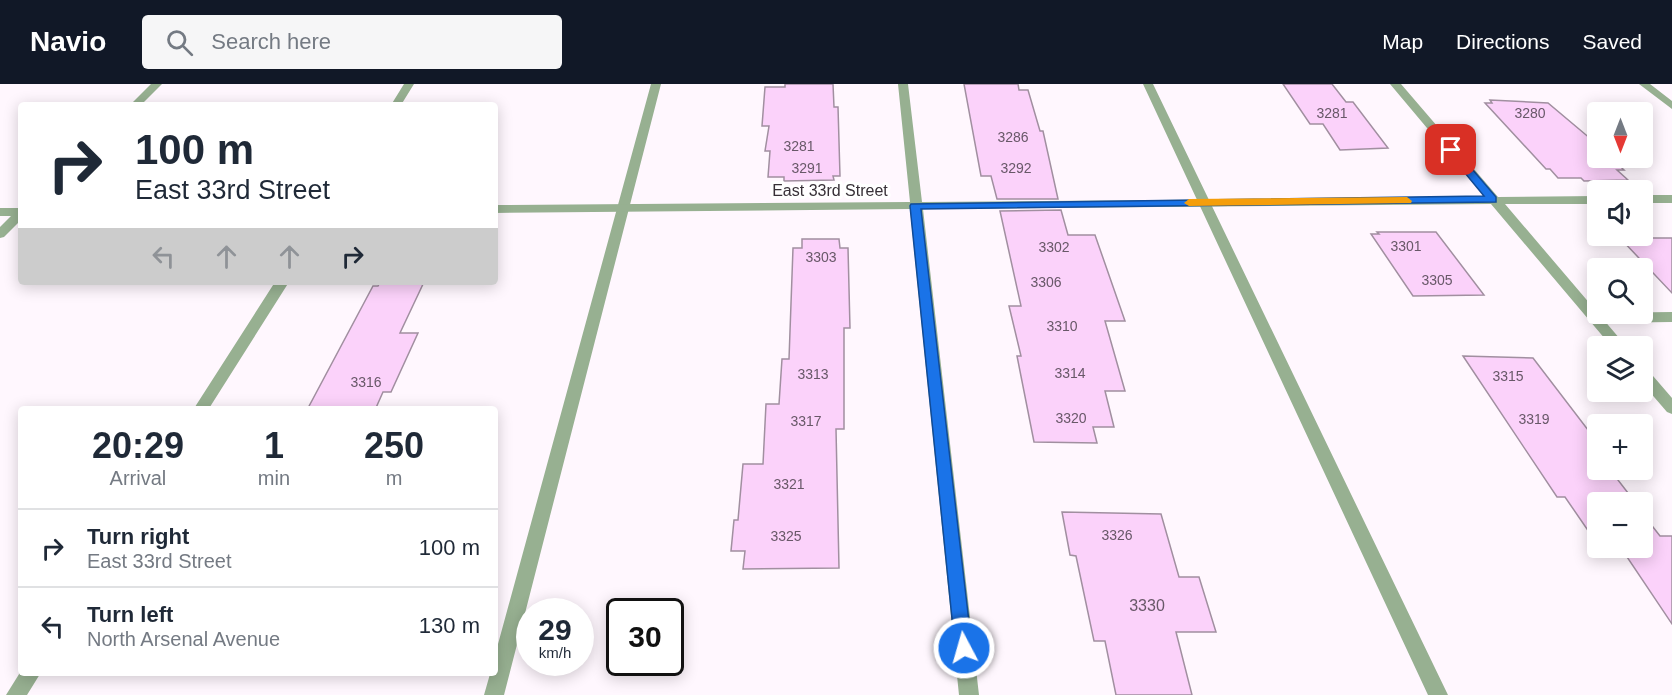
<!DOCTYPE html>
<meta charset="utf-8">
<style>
:root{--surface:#fff;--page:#f6f6f7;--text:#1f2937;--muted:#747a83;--line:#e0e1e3;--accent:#111827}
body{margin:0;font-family:Arial,sans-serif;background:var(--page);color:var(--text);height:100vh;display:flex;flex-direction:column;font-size:22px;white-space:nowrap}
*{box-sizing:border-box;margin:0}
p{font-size:20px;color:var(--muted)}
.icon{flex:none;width:33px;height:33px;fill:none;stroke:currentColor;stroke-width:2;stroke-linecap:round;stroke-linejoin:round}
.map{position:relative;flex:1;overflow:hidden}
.details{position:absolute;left:18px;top:322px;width:480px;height:270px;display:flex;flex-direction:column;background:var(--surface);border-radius:6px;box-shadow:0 3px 15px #0003}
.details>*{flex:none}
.hud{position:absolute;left:18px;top:18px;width:480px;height:183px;border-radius:6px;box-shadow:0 3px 15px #0003;background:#fff;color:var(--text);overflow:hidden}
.needle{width:39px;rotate:180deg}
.buttons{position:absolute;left:1587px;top:18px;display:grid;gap:12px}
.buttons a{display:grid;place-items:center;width:66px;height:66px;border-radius:6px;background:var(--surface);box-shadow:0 3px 15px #0003;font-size:30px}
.speed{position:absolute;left:516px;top:514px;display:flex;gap:12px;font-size:30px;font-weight:700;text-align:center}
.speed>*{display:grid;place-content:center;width:78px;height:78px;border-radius:50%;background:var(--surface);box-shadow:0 3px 15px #0003;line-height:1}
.speed small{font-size:15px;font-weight:400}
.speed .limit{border:3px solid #111;border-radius:9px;background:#fff;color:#111}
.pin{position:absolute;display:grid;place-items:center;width:51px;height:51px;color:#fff;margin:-26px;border-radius:12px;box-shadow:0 3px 9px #0006}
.me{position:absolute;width:66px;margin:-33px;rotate:354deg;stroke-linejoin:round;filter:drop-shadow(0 0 4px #0008)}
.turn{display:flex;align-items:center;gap:21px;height:126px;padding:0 18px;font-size:27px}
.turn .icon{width:78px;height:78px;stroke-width:2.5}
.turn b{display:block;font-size:42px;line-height:51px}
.lanes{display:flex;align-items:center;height:57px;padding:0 18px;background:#0003;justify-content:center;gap:30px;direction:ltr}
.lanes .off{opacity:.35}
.eta{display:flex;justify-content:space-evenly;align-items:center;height:102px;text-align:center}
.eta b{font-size:36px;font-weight:800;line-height:42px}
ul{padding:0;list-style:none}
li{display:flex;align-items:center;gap:18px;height:78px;padding:0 18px;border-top:2px solid var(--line)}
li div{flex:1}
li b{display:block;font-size:22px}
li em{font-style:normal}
header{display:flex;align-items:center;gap:36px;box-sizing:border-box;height:84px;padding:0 30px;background:var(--accent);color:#fff}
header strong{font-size:28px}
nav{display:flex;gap:33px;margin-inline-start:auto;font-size:21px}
.search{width:420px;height:54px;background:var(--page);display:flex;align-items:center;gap:15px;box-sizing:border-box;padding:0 21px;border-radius:6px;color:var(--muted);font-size:22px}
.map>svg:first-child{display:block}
.building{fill:#fbd2fa;stroke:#a18fa0;stroke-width:1.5}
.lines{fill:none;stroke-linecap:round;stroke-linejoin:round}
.service{fill:#97b091;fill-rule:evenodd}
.minor{fill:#97b091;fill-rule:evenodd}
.route{fill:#1a73e8;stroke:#114b97;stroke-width:1.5}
.slow{fill:#f59e0b}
.labels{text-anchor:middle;stroke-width:6;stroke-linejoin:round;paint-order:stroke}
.number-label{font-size:14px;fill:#685868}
.street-label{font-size:16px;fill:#373037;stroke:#fff}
.near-number-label{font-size:16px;fill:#685868}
</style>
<header>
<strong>Navio</strong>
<div class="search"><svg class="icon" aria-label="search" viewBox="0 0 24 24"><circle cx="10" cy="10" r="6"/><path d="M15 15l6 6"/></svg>Search here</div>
<nav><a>Map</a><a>Directions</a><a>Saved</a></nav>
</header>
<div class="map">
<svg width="1672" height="611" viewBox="0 0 1672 611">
<rect width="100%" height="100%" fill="#fff7fe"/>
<path class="building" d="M785 0H833L834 23H838L840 92H833L834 96 784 97V93H768L770 67H765L769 42H762L765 3H785Z
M964 0H1018L1019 6H1028L1040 47H1043L1058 115H997L991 92H981Z
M1283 0H1332L1346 18H1353L1388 64 1340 66 1323 40H1310Z
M1490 16 1548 19 1598 61V74H1611L1624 86H1617L1628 96 1584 97 1581 94H1558L1550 85H1546L1485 19H1492Z
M1061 126 1068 151H1095L1125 237H1105L1125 307H1105L1114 343H1093L1097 359 1034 358 1017 272H1021L1009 222H1021L1000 127Z
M1377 148H1436L1484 211 1413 212 1371 150H1379Z
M1620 154H1672V209Z
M802 155H839L840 164H848L850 244H844V345H836L839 484 743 485 745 467H731L734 436H738L743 380H763L766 320H779L782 275H789L793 164H802Z
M380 198H424L400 249H418L391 308H383L375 326H307L373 202H378Z
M1463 272 1533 274 1598 359V386L1618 387H1611L1635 418H1598V461L1565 413H1557Z
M1062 428 1161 430 1179 493H1199L1216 548H1176L1192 611H1116L1105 557H1094L1076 472 1070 471Z
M1642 429 1660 452H1672V540L1621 464H1642Z"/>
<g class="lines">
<path class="service" d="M151 0H162L141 21H130Z
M651 0H661L504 611H484L490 590H495V571Z
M1143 0H1153L1448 611H1428Z
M1639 0H1650L1672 17V25Z
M21 125V136L4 153 0 154V143L17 126Z
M1672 228V238L1594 239 1587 234 1594 229Z"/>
<path class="minor" d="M404 0H414L401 21H391Z
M898 0H908L922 118 1485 113 1390 0H1401L1498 113 1598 112V120H1505L1626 262H1611L1491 120 923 125 979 611H959L910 125 495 129V121L910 118Z
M1642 111H1672V119H1642Z
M0 124H21V132H0Z
M275 198H289L208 326H193Z
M1642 284 1647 285 1672 314V330L1667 328 1642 299Z
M21 587V590H40L27 611H6Z"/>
</g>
<path class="route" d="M1451 63 1454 64 1496 113V118L921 125 972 564 970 570 964 572 957 570 955 564 910 122 911 120 1484 112 1446 66Z"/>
<path class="slow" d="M1407 113 1412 117 1411 119 1189 122 1184 119 1189 115Z"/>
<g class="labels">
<g class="number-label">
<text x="1332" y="34">3281</text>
<text x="1530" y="34">3280</text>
<text x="1013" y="58">3286</text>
<text x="799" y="67">3281</text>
<text x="807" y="89">3291</text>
<text x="1016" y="89">3292</text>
<text x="1406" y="167">3301</text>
<text x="1054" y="168">3302</text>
<text x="821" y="178">3303</text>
<text x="1437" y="201">3305</text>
<text x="1046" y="203">3306</text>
<text x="1062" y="247">3310</text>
<text x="1070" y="294">3314</text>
<text x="813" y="295">3313</text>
<text x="1508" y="297">3315</text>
<text x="366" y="303">3316</text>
<text x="1071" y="339">3320</text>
<text x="1534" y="340">3319</text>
<text x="806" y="342">3317</text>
<text x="789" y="405">3321</text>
<text x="1117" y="456">3326</text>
<text x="786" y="457">3325</text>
</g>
<g class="street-label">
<text x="830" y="112">East 33rd Street</text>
</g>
<g class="near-number-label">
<text x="1147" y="527">3330</text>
</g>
</g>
</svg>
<div class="buttons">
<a><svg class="needle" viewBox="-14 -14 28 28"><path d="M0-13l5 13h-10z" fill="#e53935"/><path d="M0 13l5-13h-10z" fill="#747a83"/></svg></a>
<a><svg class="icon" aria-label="sound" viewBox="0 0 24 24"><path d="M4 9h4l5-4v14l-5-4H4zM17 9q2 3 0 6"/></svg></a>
<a><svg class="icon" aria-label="search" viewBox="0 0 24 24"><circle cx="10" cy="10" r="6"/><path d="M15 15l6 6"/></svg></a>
<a><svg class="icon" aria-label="layers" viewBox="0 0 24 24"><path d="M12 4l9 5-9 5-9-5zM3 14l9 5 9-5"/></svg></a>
<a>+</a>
<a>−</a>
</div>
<div class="speed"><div>29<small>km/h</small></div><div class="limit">30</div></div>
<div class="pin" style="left:1451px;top:66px;background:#d93025"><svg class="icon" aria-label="arrive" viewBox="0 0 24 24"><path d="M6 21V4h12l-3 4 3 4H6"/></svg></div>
<svg class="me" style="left:964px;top:564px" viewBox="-20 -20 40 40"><circle r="17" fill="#1a73e8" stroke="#fff" stroke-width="3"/><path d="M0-11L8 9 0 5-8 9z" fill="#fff"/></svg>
<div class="hud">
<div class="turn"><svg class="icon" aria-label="right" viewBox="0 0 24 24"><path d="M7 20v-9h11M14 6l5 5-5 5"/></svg><div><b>100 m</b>East 33rd Street</div></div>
<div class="lanes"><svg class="icon off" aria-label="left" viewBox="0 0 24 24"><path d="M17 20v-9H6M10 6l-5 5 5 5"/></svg><svg class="icon off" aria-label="ahead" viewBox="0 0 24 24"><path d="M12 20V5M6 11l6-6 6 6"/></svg><svg class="icon off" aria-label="ahead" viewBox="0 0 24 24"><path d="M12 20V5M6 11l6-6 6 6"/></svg><svg class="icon" aria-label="right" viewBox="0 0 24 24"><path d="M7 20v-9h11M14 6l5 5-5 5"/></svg></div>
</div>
<section class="details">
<div class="eta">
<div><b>20:29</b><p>Arrival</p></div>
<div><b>1</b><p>min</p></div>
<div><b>250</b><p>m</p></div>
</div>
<ul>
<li><svg class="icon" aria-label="right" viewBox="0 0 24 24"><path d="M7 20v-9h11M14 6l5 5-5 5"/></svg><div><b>Turn right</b><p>East 33rd Street</p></div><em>100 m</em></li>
<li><svg class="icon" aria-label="left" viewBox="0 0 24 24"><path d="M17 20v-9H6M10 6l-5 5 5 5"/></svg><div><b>Turn left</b><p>North Arsenal Avenue</p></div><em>130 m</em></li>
</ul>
</section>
</div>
